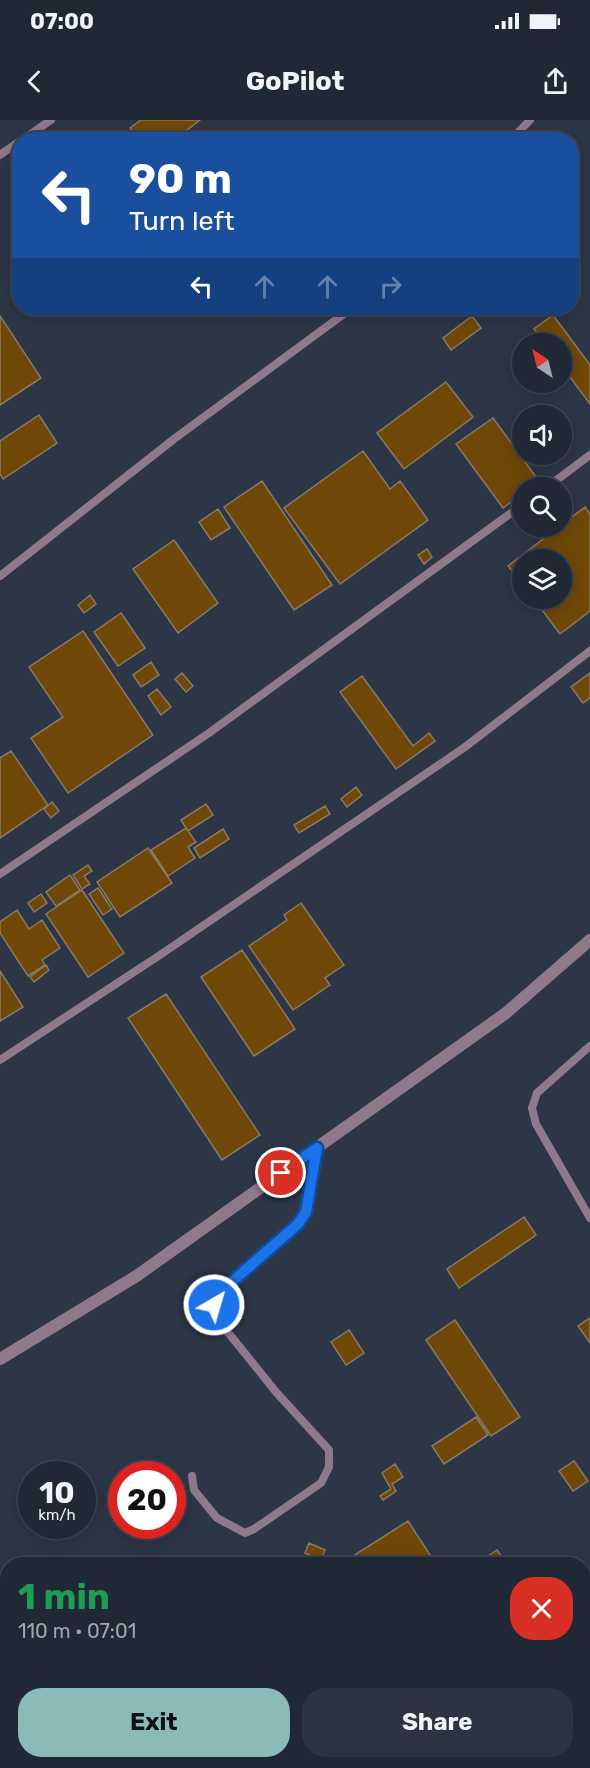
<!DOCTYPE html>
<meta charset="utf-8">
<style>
:root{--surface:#212835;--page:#2d3441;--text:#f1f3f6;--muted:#a2a6ad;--line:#3e4450;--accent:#8bbbb9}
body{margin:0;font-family:Rubik,sans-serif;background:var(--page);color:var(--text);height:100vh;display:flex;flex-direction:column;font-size:22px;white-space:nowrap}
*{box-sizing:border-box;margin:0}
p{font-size:20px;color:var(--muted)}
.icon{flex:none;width:33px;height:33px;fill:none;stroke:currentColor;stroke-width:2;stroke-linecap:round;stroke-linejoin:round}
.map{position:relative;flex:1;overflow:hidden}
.panel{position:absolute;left:0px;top:1437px;width:591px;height:212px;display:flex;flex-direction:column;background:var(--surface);border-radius:24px 24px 0 0;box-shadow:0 3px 15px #0003,0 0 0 2px var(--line)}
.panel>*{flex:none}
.guide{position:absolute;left:12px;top:12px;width:567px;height:183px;border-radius:24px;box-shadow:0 3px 15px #0003,0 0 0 2px var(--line);background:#1a4fa0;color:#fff;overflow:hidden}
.needle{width:39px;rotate:325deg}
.tools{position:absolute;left:512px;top:213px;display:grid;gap:12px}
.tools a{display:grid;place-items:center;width:60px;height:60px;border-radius:50%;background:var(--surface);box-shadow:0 3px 15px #0003,0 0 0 2px var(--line);font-size:30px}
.speed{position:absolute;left:18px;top:1341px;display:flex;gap:12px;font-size:30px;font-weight:700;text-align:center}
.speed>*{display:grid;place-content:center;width:78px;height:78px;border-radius:50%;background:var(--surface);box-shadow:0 3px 15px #0003,0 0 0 2px var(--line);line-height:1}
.speed small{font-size:15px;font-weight:400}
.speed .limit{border:9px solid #d22;background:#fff;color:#111}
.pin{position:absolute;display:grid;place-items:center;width:51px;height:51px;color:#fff;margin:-26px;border:3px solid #fff;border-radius:50%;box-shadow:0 2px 6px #0007}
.me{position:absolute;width:66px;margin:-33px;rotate:38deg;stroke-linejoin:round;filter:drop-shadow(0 0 4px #0008)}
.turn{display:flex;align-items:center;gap:21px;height:126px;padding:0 18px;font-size:27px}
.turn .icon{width:78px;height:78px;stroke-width:2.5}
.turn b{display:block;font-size:42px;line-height:51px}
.lanes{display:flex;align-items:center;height:57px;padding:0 18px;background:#0003;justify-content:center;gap:30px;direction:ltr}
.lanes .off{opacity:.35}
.round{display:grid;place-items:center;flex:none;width:63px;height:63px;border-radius:24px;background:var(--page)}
.headline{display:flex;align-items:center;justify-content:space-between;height:102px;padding:0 18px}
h1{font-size:36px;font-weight:700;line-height:45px;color:#1e9e55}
.button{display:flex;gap:12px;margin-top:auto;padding:12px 18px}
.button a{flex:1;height:69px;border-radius:24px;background:var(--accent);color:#111;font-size:24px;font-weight:700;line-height:69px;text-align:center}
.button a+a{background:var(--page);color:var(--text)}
.status{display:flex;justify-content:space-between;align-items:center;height:42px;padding:0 30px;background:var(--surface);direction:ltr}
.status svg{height:16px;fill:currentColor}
header{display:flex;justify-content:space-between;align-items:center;height:78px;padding:0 18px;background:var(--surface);font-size:27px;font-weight:700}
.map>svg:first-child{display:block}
.building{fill:#6f4807;stroke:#897a68;stroke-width:1.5}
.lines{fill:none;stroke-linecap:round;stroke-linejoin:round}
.lane{stroke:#91798c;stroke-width:8}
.street{stroke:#91798c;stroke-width:12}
.route-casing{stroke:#114b97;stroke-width:15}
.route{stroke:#1a73e8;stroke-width:10}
</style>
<div class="status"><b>07:00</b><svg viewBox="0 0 49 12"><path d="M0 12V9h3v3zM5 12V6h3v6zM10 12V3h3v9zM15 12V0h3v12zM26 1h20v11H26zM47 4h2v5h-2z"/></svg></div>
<header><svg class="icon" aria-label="back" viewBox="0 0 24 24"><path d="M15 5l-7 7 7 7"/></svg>GoPilot<svg class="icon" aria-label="share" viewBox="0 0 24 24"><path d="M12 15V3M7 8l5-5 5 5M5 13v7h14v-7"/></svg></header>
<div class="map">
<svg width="590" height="1648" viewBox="0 0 590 1648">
<rect width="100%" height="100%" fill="#2c3647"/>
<path class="building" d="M141 0H200L174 20H139L130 8Z
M553 195 590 245V284L561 245V224H545L534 209Z
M0 196 41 258 0 285Z
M472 196 481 208 451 230 443 218Z
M446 262 473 297 404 349 377 313Z
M39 295 57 323 3 359 0 354V321Z
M493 298 539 361 530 368H522V374L503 388 456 324Z
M363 331 390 369 400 361 428 400 340 464 284 388Z
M262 361 332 465 294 490 224 387Z
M585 387 590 394V491L560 514 533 478H561V440H522V463L508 446Z
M218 389 230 408 211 420 199 402Z
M174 420 218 483 178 513 133 449Z
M427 429 432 437 424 444 418 435Z
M90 475 96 484 84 493 78 485Z
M121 493 145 528 118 546 94 512Z
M83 511 153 615 68 673 31 618 63 597 29 547Z
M151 542 159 555 141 567 133 555Z
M182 553 193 566 186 572 175 559Z
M590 553V578L583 583 571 567Z
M362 556 413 626 429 613 435 621 396 649 340 572Z
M157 569 171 587 161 595 148 576Z
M11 631 48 685 0 718V638Z
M356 667 362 675 347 687 341 679Z
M52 682 59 691 51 698 44 689Z
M206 684 213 695 188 711 181 700Z
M325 686 330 694 299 713 294 705Z
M186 708 196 722 188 727 195 738 168 756 151 730Z
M223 709 229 719 200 738 194 728Z
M148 728 172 763 120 797 97 762Z
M88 745 92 751 84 756 90 764 82 769 73 755Z
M70 755 80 770 56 786 46 772Z
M98 768 112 789 103 795 89 774Z
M82 770 124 833 88 857 46 794Z
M41 774 47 783 34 792 28 783Z
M301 783 344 845 325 858 330 865 293 890 249 826 287 800 284 795Z
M17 790 29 809 42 800 60 828 42 840 45 845 28 856 0 813V802Z
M242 830 295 909 254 936 201 857Z
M46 845 49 850 34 862 30 857Z
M0 851 23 887 0 901Z
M166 874 260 1015 222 1040 128 898Z
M524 1097 536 1115 459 1168 447 1149Z
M590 1198V1223L578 1206Z
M455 1200 520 1297 491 1316 426 1220Z
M349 1210 364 1233 346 1245 331 1222Z
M476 1297 488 1315 444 1344 432 1326Z
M574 1341 588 1361 573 1371 559 1351Z
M395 1344 403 1357 392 1364 396 1371 383 1380 380 1376 391 1369 382 1353Z
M408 1401 434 1441 428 1444H358L353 1436Z
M309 1423 325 1430 321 1440 305 1433Z
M497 1430 507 1444H480L479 1442Z"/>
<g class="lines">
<path class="lane" d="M22 20 51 0
M511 20 530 0
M0 35 20 21
M546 368 590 335
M0 456 174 319 352 188
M0 754 209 613 522 385
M590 926 537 973 532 988 536 1004 590 1098
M0 940 160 835 465 627 590 531
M192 1356 194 1370 217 1398 245 1413 254 1409 321 1363 329 1347V1330L276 1272 218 1200 214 1185 218 1174 298 1104 306 1092 317 1028"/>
<path class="street" d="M0 1239 138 1155 506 893 590 820
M584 1538 590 1533
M420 1648 431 1641"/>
</g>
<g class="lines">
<g class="route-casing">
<path id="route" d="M214 1185 218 1174 298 1104 306 1092 317 1028 281 1053"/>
</g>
<use href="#route" class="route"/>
</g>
</svg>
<div class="tools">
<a><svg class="needle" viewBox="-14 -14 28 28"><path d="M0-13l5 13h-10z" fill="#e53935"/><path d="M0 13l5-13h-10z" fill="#a2a6ad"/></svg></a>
<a><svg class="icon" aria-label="sound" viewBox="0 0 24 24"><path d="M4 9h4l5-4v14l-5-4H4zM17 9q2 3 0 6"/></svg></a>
<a><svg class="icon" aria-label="search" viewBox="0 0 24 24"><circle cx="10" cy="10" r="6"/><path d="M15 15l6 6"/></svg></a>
<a><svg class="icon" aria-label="layers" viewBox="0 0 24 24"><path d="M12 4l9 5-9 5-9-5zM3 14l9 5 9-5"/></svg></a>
</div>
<div class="speed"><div>10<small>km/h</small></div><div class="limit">20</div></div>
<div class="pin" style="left:281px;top:1053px;background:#d93025"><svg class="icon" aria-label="arrive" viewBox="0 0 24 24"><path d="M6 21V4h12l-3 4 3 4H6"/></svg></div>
<svg class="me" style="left:214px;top:1185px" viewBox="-20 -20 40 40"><circle r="17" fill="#1a73e8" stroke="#fff" stroke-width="3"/><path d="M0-11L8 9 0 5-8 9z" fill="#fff"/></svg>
<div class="guide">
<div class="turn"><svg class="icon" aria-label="left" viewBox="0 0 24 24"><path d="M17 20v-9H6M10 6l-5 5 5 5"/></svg><div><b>90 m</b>Turn left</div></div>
<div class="lanes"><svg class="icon" aria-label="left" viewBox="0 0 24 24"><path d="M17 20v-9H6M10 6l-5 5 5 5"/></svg><svg class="icon off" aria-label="ahead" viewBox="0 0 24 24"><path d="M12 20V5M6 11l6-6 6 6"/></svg><svg class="icon off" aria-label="ahead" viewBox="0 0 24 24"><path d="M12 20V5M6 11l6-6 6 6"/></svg><svg class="icon off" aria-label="right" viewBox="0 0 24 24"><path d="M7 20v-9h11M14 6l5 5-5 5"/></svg></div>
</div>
<section class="panel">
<div class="headline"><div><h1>1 min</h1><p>110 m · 07:01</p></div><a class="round" style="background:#d93025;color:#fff"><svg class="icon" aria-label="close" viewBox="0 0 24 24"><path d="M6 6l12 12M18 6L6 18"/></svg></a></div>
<div class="button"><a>Exit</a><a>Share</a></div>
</section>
</div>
